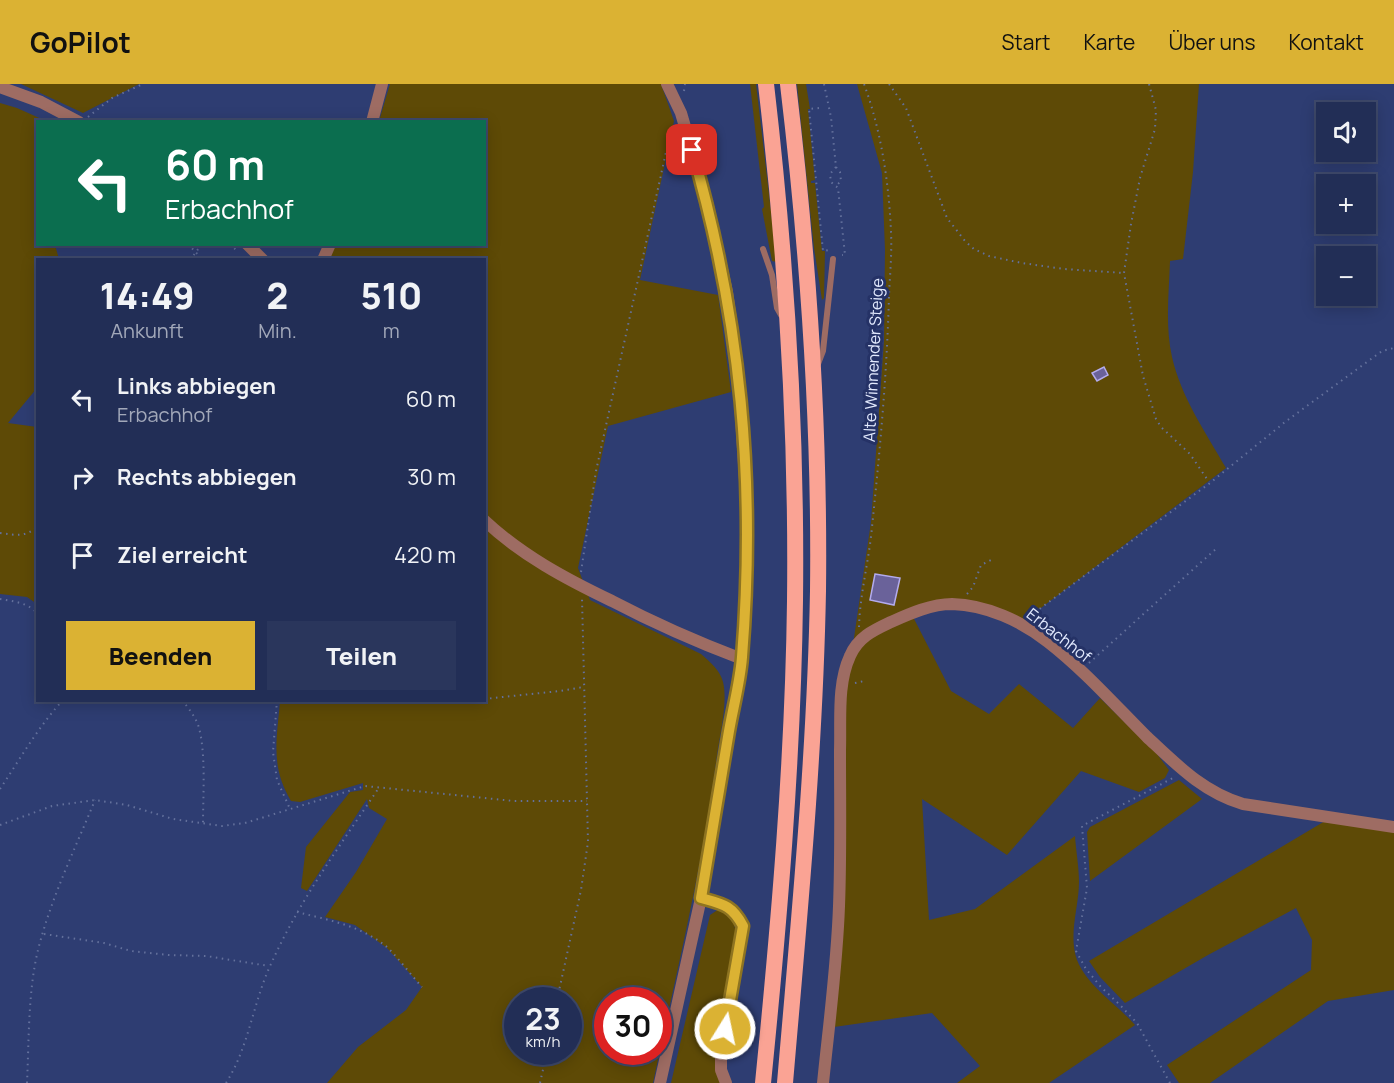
<!DOCTYPE html>
<html lang="de">
<meta charset="utf-8">
<style>
:root{--surface:#222e56;--page:#2a365c;--text:#f1f3f6;--muted:#a2a8b9;--line:#3f4a6c;--accent:#dbb233}
body{margin:0;font-family:Manrope,sans-serif;background:var(--page);color:var(--text);height:100vh;display:flex;flex-direction:column;font-size:22px;white-space:nowrap}
*{box-sizing:border-box;margin:0}
p{font-size:20px;color:var(--muted)}
.icon{flex:none;width:33px;height:33px;fill:none;stroke:currentColor;stroke-width:2;stroke-linecap:round;stroke-linejoin:round}
.map{position:relative;flex:1;overflow:hidden}
.details{position:absolute;left:36px;top:174px;width:450px;height:444px;display:flex;flex-direction:column;background:var(--surface);border-radius:0px;box-shadow:0 3px 15px #0003,0 0 0 2px var(--line)}
.details>*{flex:none}
.hud{position:absolute;left:36px;top:36px;width:450px;height:126px;border-radius:0px;box-shadow:0 3px 15px #0003,0 0 0 2px var(--line);background:#0b6e4f;color:#fff;overflow:hidden}
.buttons{position:absolute;left:1316px;top:18px;display:grid;gap:12px}
.buttons a{display:grid;place-items:center;width:60px;height:60px;border-radius:0px;background:var(--surface);box-shadow:0 3px 15px #0003,0 0 0 2px var(--line);font-size:30px}
.speed{position:absolute;left:504px;top:903px;display:flex;gap:12px;font-size:30px;font-weight:700;text-align:center}
.speed>*{display:grid;place-content:center;width:78px;height:78px;border-radius:50%;background:var(--surface);box-shadow:0 3px 15px #0003,0 0 0 2px var(--line);line-height:1}
.speed small{font-size:15px;font-weight:400}
.speed .limit{border:9px solid #d22;background:#fff;color:#111}
.pin{position:absolute;display:grid;place-items:center;width:51px;height:51px;color:#fff;margin:-26px;border-radius:12px;box-shadow:0 3px 9px #0006}
.me{position:absolute;width:66px;margin:-33px;rotate:10deg;stroke-linejoin:round;filter:drop-shadow(0 0 4px #0008)}
.turn{display:flex;align-items:center;gap:21px;height:126px;padding:0 30px;font-size:27px}
.turn .icon{width:78px;height:78px;stroke-width:2.5}
.turn b{display:block;font-size:42px;line-height:51px}
.eta{display:flex;justify-content:space-evenly;align-items:center;height:102px;text-align:center}
.eta b{font-size:36px;font-weight:800;line-height:42px}
.action{display:flex;gap:12px;margin-top:auto;padding:12px 30px}
.action a{flex:1;height:69px;border-radius:0px;background:var(--accent);color:#111;font-size:24px;font-weight:800;line-height:69px;text-align:center}
.action a+a{background:var(--page);color:var(--text)}
ul{padding:0;list-style:none}
li{display:flex;align-items:center;gap:18px;height:78px;padding:0 30px}
li div{flex:1}
li b{display:block;font-size:22px}
li em{font-style:normal}
header{display:flex;align-items:center;gap:36px;box-sizing:border-box;height:84px;padding:0 30px;background:var(--accent);color:#111}
header strong{font-size:28px}
nav{display:flex;gap:33px;margin-inline-start:auto;font-size:21px}
.map>svg:first-child{display:block}
.green{fill:#5e4a06;fill-rule:evenodd}
.building{fill:#6a629a;stroke:#b3abed;stroke-width:1.5}
.lines{fill:none;stroke-linecap:round;stroke-linejoin:round}
.path{stroke:#64719c;stroke-width:2;stroke-dasharray:1.5 4.5;stroke-linecap:butt}
.service{stroke:#9e6c63;stroke-width:6}
.minor{stroke:#9e6c63;stroke-width:12}
.tertiary{stroke:#9e6c63;stroke-width:12}
.trunk{stroke:#faa394;stroke-width:16}
.route-casing{stroke:#8e7421;stroke-width:15}
.route{stroke:#dbb233;stroke-width:10}
.labels{text-anchor:middle;stroke-width:6;stroke-linejoin:round;paint-order:stroke}
.street-label{font-size:16px;fill:#e3eafe;stroke:#253266}
</style>
<header>
<strong>GoPilot</strong>
<nav><a>Start</a><a>Karte</a><a>Über uns</a><a>Kontakt</a></nav>
</header>
<div class="map">
<svg width="1394" height="999" viewBox="0 0 1394 999">
<rect width="100%" height="100%" fill="#2e3d72"/>
<path class="green" d="M21 0H139L83 29Z
M390 0H661L674 37 640 196 718 211 731 308 608 342 578 484 590 516 701 570C710 578 720 586 723 598 728 618 720 650 717 671 703 781 676 890 653 999H327L358 963 406 926 422 903 387 864 355 841 325 833 356 788 387 735 369 724 367 715 307 807 301 804 306 763 350 708 363 706V699L300 718 291 717C270 682 277 655 280 617L484 616V176L330 175 335 161 484 160V38L379 37ZM518 916H568V968H518ZM608 916H658V968H608Z
M750 0H756L777 178 772 177 762 125 764 123Z
M797 0H806L810 25H808L815 96 811 97V99H815L822 167H825L824 214 822 216 814 164Z
M857 0H1199L1193 88 1183 175 1170 177C1169 209 1165 241 1172 273 1181 313 1206 349 1226 384L1021 539 969 522 911 529 951 607 989 630 1019 600 1073 644 1100 614 1157 670 1169 686 1165 694 1139 708 1081 687 1007 771 922 715 929 836 975 825 1075 752C1076 767 1079 783 1079 798 1079 823 1068 851 1077 876 1088 903 1117 920 1135 941L1049 999H957L980 982 932 929 834 943 845 615 871 438 884 257 885 166 882 89Z
M0 19 17 24 46 37 38 38V160L55 161 59 175 38 176 37 304 8 339 37 343V520L27 513 0 510Z
M1179 696 1202 715 1090 797 1087 748 1090 743Z
M1325 737 1394 748V906L1328 917 1210 999H1179L1167 981 1311 886 1312 856 1296 824 1208 871 1125 919 1100 893 1089 877Z
M719 825 728 828 733 836 736 848 716 973 722 999H671L710 831Z"/>
<path class="building" d="M1104 283 1108 291 1097 297 1092 289Z
M875 490 900 494 894 521 870 516Z"/>
<g class="lines">
<path class="path" d="M824 0 831 33 836 83 830 90 831 98 838 104 845 171H842
M889 0 906 24 947 134 965 157 974 165 989 172 1022 179 1064 185 1124 189
M1149 0 1156 26 1155 45 1140 94 1131 140 1124 189 1143 292 1156 335 1161 343 1190 370 1209 398
M684 7 685 0
M819 24 809 25 823 167 830 166
M88 33 112 14 143 0
M836 83 840 88 841 97 836 102
M188 160 203 176
M230 160 237 167
M190 176 202 160
M0 449C15 451 27 454 38 441
M581 488 596 387 666 68 674 48
M967 510 973 503 981 481 993 475
M0 515C13 517 29 519 38 530
M1030 532 1210 399 1285 338 1382 267 1394 264
M859 543C860 509 869 477 872 443 880 366 887 289 889 211 890 190 892 169 891 148 889 99 881 46 864 0
M1089 579 1218 463
M855 599 864 597
M484 615 560 607 583 603
M182 616C189 625 196 633 199 644 206 670 203 713 203 740
M277 616 273 668 277 696 290 725
M0 705C20 675 38 643 63 616
M0 741 52 722 95 716 127 721 173 735 222 742 245 739 365 702 514 717H587
M297 828C328 836 363 842 388 864 400 876 411 891 422 903
M44 850 104 859 131 867 168 871 206 872 269 882
M557 916 581 806 588 758 582 514
M27 999C29 957 28 907 38 866 51 814 75 765 95 716
M226 999C249 963 253 918 271 880 299 817 340 762 378 705
M540 999 547 968
M1170 999 1137 939 1121 922 1101 903 1086 885 1076 867 1087 804 1082 742 1173 694"/>
<path class="service" d="M763 165 772 191 777 224 781 231
M818 280 823 267 833 175"/>
<path class="minor" d="M372 38 382 0
M323 176 330 160
M701 814C723 820 732 821 743 842L721 966V986L726 999
M823 999C829 940 837 881 839 822 841 770 840 718 840 666 841 636 837 600 850 572 858 553 874 546 891 538 909 530 931 520 952 520 987 521 1021 537 1048 558 1084 586 1115 621 1147 653 1177 681 1203 708 1243 720L1394 743"/>
<path class="tertiary" d="M0 3 41 18 79 38
M247 160 263 176
M484 436C521 471 566 495 612 517 654 539 697 558 742 575
M660 999 701 814 742 575 748 443 738 286 727 208 708 122 681 29 667 0"/>
<path class="trunk" d="M763 999C779 839 793 678 795 517 797 344 786 172 766 0
M785 999C799 835 815 671 818 507 820 338 808 168 788 0"/>
</g>
<g class="lines">
<g class="route-casing">
<path id="route" d="M692 66C741 235 756 398 742 573 740 600 732 627 728 653 719 707 710 760 701 814 723 820 732 821 743 842L725 945"/>
</g>
<use href="#route" class="route"/>
</g>
<g class="labels">
<g class="street-label">
<text transform="translate(873 276) rotate(-87)" y="6">Alte Winnender Steige</text>
<text transform="translate(1059 551) rotate(38)" y="6">Erbachhof</text>
</g>
</g>
</svg>
<div class="buttons">
<a><svg class="icon" aria-label="sound" viewBox="0 0 24 24"><path d="M4 9h4l5-4v14l-5-4H4zM17 9q2 3 0 6"/></svg></a>
<a>+</a>
<a>−</a>
</div>
<div class="speed"><div>23<small>km/h</small></div><div class="limit">30</div></div>
<div class="pin" style="left:692px;top:66px;background:#d93025"><svg class="icon" aria-label="arrive" viewBox="0 0 24 24"><path d="M6 21V4h12l-3 4 3 4H6"/></svg></div>
<svg class="me" style="left:725px;top:945px" viewBox="-20 -20 40 40"><circle r="17" fill="#dbb233" stroke="#fff" stroke-width="3"/><path d="M0-11L8 9 0 5-8 9z" fill="#fff"/></svg>
<div class="hud">
<div class="turn"><svg class="icon" aria-label="left" viewBox="0 0 24 24"><path d="M17 20v-9H6M10 6l-5 5 5 5"/></svg><div><b>60 m</b>Erbachhof</div></div>
</div>
<section class="details">
<div class="eta">
<div><b>14:49</b><p>Ankunft</p></div>
<div><b>2</b><p>Min.</p></div>
<div><b>510</b><p>m</p></div>
</div>
<ul>
<li><svg class="icon" aria-label="left" viewBox="0 0 24 24"><path d="M17 20v-9H6M10 6l-5 5 5 5"/></svg><div><b>Links abbiegen</b><p>Erbachhof</p></div><em>60 m</em></li>
<li><svg class="icon" aria-label="right" viewBox="0 0 24 24"><path d="M7 20v-9h11M14 6l5 5-5 5"/></svg><div><b>Rechts abbiegen</b></div><em>30 m</em></li>
<li><svg class="icon" aria-label="arrive" viewBox="0 0 24 24"><path d="M6 21V4h12l-3 4 3 4H6"/></svg><div><b>Ziel erreicht</b></div><em>420 m</em></li>
</ul>
<div class="action"><a>Beenden</a><a>Teilen</a></div>
</section>
</div>
